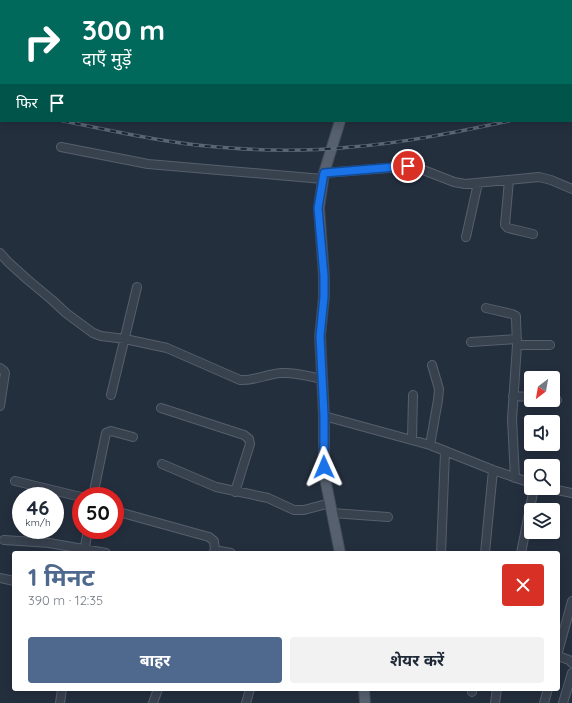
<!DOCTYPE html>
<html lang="hi">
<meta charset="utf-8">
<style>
:root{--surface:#fff;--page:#f2f2f3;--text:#1f2937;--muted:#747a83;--accent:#4f688e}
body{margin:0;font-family:Quicksand,"Noto Sans Devanagari",sans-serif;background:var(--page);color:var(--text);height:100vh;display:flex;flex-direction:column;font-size:15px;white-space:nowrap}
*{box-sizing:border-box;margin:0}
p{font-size:13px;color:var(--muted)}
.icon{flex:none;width:22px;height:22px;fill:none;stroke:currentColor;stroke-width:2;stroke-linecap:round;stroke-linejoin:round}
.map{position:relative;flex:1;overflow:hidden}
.panel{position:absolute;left:12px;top:551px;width:548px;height:140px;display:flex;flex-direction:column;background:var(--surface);border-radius:4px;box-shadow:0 2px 10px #0003}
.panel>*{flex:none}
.top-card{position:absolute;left:0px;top:0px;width:572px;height:122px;box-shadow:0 2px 10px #0003;background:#00695c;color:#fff;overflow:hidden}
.needle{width:26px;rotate:211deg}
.tools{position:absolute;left:524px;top:371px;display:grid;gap:8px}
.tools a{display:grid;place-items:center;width:36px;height:36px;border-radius:4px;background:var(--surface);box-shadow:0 2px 10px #0003;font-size:20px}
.speed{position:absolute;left:12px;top:487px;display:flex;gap:8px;font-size:20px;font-weight:700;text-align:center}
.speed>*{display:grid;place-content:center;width:52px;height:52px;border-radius:50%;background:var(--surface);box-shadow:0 2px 10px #0003;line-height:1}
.speed small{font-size:10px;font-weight:400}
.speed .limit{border:6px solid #d22;background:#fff;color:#111}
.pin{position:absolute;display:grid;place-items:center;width:34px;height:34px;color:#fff;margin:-17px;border:2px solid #fff;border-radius:50%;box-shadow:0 1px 4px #0007}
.me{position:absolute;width:44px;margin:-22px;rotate:359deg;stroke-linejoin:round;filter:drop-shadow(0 0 3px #0008)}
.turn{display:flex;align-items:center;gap:14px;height:84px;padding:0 16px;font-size:18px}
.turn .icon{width:52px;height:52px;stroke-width:2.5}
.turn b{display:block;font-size:28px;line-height:34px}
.then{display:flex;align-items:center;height:38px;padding:0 16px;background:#0003;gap:8px;font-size:15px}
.round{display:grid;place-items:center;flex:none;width:42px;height:42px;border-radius:4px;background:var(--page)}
.head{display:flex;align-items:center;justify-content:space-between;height:68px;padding:0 16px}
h1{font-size:24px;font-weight:700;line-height:30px;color:var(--accent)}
.cta{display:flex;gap:8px;margin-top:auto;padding:8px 16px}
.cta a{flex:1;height:46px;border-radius:4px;background:var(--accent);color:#fff;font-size:16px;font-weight:700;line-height:46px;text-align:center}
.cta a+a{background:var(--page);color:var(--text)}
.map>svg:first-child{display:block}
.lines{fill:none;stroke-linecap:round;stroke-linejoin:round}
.minor-casing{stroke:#565f6c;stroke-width:10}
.major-casing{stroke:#414a57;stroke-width:12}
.minor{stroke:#38414e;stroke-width:8}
.major{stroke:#56606e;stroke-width:10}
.rail-casing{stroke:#5a6575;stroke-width:3.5}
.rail{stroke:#1d2633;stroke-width:2;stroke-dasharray:6;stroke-linecap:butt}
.route-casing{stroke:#114b97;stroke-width:10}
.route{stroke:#1a73e8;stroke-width:7}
</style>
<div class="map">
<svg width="572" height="703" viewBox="0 0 572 703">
<rect width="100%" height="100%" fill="#242f3e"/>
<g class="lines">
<g class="minor-casing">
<path id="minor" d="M511 1V0
M562 1V0
M571 23H572
M571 66H572
M61 147 148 164 323 179
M324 173 413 166 454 182 465 184 539 177 551 180 572 189
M509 180 505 225 508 228 533 234
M466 237 478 183
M0 253 8 262 28 280 52 300 66 313 93 333 101 336 125 339 167 348 240 380C254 381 267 374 281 373 294 372 309 376 322 379
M486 308 512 314 516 316V319L517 345 512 419 515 478
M471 342 517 339
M517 345H550
M0 368 4 371 5 373 0 406
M111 395 137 287
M513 396 531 397
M553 399 557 400
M161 408 244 435 249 439 250 444 235 492
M324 416 430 445 493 470 531 483
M412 440 413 395
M430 445 438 400 439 389 432 365
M162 464 216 487 268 498 294 510H304L330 503
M15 481 81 497
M548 488 572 493
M93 496 106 433 111 431 133 437
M115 511 209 537 214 541 215 551
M332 513 388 517
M4 540 49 543 106 553
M84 552 88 530
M213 553 220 551 231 553
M441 553 445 452
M485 553 493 470
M521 553 534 488
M0 578 14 581
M558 652 572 601
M558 656 569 660 572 663
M472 692V689
M60 703 62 689
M153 703 158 689
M246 703 250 689
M495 703 497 689
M544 703 548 689
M563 703 572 673"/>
</g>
<g class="major-casing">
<path id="major" d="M410 1 411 0
M340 121 324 173 319 208 324 276V297L320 336 324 416V456L325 478 340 553
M364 689 365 703"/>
</g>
<use href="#minor" class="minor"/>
<use href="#major" class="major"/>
<g class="rail-casing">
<path id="rail" d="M0 103H1
M571 108H572
M63 121C119 132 174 145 230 148 270 151 312 151 351 147 404 143 457 132 509 121"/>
</g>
<use href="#rail" class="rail"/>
</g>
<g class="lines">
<g class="route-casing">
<path id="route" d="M324 467V416L320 336 324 297V276L318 208 324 173 408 166"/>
</g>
<use href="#route" class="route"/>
</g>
</svg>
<div class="tools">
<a><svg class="needle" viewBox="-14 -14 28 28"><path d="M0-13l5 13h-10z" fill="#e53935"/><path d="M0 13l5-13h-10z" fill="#747a83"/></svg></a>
<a><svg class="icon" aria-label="sound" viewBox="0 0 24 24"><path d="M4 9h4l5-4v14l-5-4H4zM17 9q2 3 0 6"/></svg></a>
<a><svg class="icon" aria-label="search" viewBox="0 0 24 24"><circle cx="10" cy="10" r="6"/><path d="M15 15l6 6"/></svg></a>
<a><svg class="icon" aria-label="layers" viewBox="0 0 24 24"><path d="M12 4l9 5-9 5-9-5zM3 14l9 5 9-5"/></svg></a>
</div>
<div class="speed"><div>46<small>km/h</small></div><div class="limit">50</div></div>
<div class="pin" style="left:408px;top:166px;background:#d93025"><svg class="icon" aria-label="arrive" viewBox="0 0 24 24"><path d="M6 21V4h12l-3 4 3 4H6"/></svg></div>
<svg class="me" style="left:324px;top:467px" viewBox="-20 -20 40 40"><path d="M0-17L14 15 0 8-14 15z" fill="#1a73e8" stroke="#fff" stroke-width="4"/></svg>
<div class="top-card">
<div class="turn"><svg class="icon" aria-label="right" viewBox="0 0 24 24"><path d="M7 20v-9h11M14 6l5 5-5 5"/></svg><div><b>300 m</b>दाएँ मुड़ें</div></div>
<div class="then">फिर<svg class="icon" aria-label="arrive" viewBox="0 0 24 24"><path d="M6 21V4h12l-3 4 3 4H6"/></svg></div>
</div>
<section class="panel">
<div class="head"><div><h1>1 मिनट</h1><p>390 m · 12:35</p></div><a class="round" style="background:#d93025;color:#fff"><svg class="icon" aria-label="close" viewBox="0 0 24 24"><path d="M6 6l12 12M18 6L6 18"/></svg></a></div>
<div class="cta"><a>बाहर</a><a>शेयर करें</a></div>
</section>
</div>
